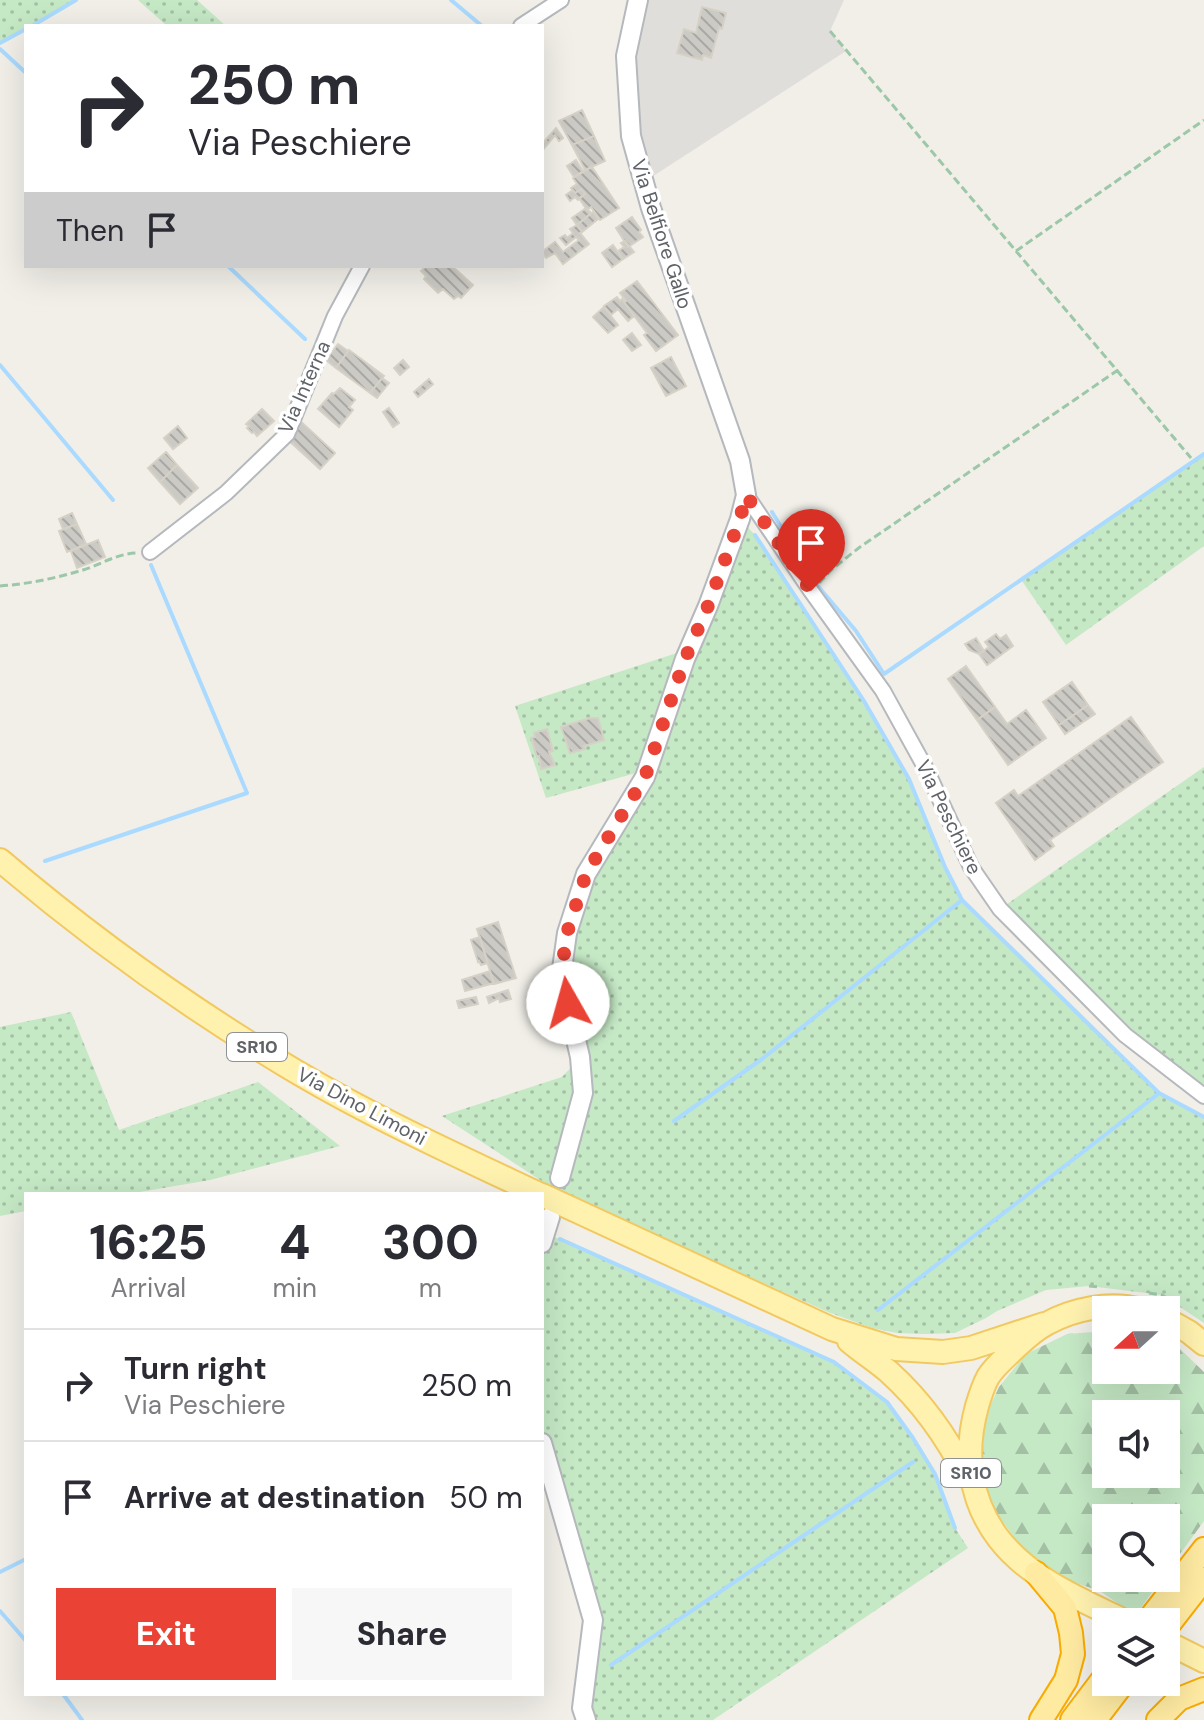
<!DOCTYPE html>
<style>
:root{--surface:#fff;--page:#f7f7f7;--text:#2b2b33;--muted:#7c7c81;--line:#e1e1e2;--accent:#ea4335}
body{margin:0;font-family:"DM Sans",sans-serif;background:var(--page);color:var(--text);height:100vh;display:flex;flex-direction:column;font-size:30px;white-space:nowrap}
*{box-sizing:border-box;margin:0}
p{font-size:26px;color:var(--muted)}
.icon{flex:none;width:44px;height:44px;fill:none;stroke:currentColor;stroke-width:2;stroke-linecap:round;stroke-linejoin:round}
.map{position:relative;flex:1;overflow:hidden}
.drawer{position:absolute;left:24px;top:1192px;width:520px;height:504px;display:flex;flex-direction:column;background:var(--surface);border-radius:0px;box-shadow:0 8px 32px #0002}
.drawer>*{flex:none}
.hud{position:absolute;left:24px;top:24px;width:520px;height:244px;border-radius:0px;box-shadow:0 8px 32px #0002;background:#fff;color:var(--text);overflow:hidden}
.needle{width:52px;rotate:249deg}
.buttons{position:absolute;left:1092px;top:1296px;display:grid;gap:16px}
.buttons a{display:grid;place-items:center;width:88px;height:88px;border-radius:0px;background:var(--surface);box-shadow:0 8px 32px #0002;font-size:40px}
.pin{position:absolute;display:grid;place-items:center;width:68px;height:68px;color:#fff;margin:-82px -34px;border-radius:50% 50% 50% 0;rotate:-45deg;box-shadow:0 0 8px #0007}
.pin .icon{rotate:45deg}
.me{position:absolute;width:88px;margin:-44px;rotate:353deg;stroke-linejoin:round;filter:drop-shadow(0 0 6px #0008)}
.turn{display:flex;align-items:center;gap:28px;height:168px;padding:0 32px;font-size:36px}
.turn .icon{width:104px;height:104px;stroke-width:2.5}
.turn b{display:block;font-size:56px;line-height:68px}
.then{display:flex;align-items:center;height:76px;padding:0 32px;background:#0003;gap:16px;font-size:30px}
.eta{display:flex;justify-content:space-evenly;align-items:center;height:136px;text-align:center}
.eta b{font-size:48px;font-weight:800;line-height:56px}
.action{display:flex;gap:16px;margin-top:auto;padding:16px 32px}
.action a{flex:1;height:92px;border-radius:0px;background:var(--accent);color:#fff;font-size:32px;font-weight:800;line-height:92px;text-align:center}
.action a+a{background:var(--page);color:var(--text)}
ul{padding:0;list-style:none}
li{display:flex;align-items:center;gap:24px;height:112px;padding:0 32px;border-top:2px solid var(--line)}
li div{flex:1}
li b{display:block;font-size:30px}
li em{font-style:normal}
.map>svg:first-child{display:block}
.industrial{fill:#e0deda}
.grass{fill:url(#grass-dots)}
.forest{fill:url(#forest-firs);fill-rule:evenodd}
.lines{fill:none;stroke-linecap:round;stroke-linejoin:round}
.stream{stroke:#aadaff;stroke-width:4}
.building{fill:url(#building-back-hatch);stroke:#d6d1c6;stroke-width:2}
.minor-casing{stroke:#b5b8bc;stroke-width:18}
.tertiary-casing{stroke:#b5b8bc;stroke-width:22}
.primary-casing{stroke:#f2c960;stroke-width:26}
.trunk-casing{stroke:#f9ab00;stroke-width:26}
.path{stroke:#9cc7a9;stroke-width:3;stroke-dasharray:8 4;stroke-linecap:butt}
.minor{stroke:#fff;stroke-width:14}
.tertiary{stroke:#fff;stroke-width:18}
.primary{stroke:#fff2af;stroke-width:22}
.trunk{stroke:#feeaa1;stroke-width:22}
.route{stroke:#ea4335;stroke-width:14;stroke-dasharray:0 25.2}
.labels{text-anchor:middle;stroke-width:7;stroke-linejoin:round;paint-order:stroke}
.shield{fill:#fff;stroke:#8f9295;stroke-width:2}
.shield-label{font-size:18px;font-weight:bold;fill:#5f6368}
.street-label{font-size:20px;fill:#5f6368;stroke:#fff}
</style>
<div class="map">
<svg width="1204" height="1720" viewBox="0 0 1204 1720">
<defs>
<pattern id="grass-dots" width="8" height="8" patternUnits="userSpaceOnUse" patternTransform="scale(2)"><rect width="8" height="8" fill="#c5e8c5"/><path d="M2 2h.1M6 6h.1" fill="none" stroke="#a3c0a4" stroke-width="1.8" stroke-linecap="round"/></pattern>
<pattern id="forest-firs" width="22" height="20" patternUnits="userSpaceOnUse" patternTransform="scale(2)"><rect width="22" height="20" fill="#c5e8c5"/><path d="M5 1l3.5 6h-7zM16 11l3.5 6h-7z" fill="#a3c0a4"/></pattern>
<pattern id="building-back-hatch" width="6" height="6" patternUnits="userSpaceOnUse" patternTransform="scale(2)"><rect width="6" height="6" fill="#cccac5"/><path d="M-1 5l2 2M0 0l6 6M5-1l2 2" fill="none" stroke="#a9a8a4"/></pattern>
</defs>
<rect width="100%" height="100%" fill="#f1efe8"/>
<path class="industrial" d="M638 0H844L830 31 846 51 644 182 631 136Z"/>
<path class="grass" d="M0 0H76L32 26H26V29L0 43Z
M138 0H197L226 26H167Z
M1204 454V546L1066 645 1022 581Z
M740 519 755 535 864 701 909 779 945 867 962 900 1159 1093 1204 1117V1323L1162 1295 1089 1286 1046 1290 997 1311 986 1318 955 1333 925 1334 897 1333 872 1328 828 1312 557 1191 442 1116 562 1077 580 1058 561 976 567 933 647 770 546 798 515 706 689 649Z
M1204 767V1096L1125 1035 1000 909Z
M71 1012 119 1130 258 1082 340 1146 210 1180 128 1194H26V1211L0 1216V1027Z
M545 1234 560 1239 834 1362 887 1402 913 1438 935 1474 955 1528 968 1548 713 1720H586L593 1620 542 1443V1245Z"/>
<path class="forest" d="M1106 1331V1370H1166V1344L1179 1348 1204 1372V1521L1166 1573V1518H1106V1578H1162L1138 1612 1120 1605 1100 1591 1073 1582 1027 1555 998 1515 986 1493 982 1470 984 1427 990 1406 999 1387 1026 1354 1067 1334ZM1106 1414H1166V1474H1106Z"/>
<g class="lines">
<path class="stream" d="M451 0 482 26
M32 26 76 0
M0 43 26 29
M0 49 26 73
M228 266 305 339
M0 365 113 500
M772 512 817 585 856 631 884 674 1204 454
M755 535 864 701 909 779 945 867 962 900 1159 1093 1204 1117
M45 861 247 793 151 565
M674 1121 762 1059 962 900
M560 1239 834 1362 887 1402 913 1438 935 1474 955 1528
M878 1310 1158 1094
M0 1572 26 1559
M0 1611 26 1641
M611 1665 913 1462
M63 1694 82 1720"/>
</g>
<path class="building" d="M702 7 726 13 722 29 719 28 711 58 703 55 702 60 677 53 684 29 696 33Z
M582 110 594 136 572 145 559 121Z
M556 128 563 138 559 141 555 135 542 151V144Z
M594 136 605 161 585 170 572 145Z
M576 160 583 171 574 177 567 166Z
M592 167 619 208 600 220 591 207 587 210 579 198 585 194 581 189 575 193 571 188 577 184 573 178Z
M581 189 585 194 578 200 575 197 570 201 566 195 573 190 575 193Z
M586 208 591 213 577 225 572 218Z
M593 212 598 219 582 232 577 225Z
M632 217 641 230 639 232 643 237 628 247 616 228Z
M577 225 582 232 580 233 589 244 563 264 555 253 546 258 542 252 555 242 563 252 579 240 576 237 566 245 560 238 565 235 567 238 573 233 570 229Z
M625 241 634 252 623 259 618 251 624 247 621 243Z
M613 245 623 259 612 267 602 253Z
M426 266H452L473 285 461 298 458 296 454 299 443 289 438 293 424 279 426 276 421 271Z
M637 281 678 335 656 351 644 335 647 333 624 302 626 301 620 293Z
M617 297 620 301 622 299 634 316 628 321 618 309 611 315 604 306Z
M604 307 618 325 608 333 593 317Z
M632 333 641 345 632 351 623 340Z
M338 344 348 351 336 368 326 360Z
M349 350 384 376 370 393 336 368Z
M671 357 686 386 666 396 651 368Z
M403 360 409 367 400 375 394 368Z
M382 378 389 383 377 398 370 393Z
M429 379 433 384 418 397 414 392Z
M340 388 355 400 349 407 353 410 339 427 318 409 332 393 334 394Z
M389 408 399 423 393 427 383 412Z
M262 409 274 421 257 436 254 432 252 433 247 428 249 426 246 424Z
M299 420 335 453 320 469 286 438Z
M178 426 187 438 173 449 164 438Z
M166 452 177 465 160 482 148 468Z
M177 465 198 488 180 504 160 482Z
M72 513 77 524 63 529 59 519Z
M77 524 86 544 67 552 59 531Z
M98 540 105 557 77 568 71 551Z
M996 634 1000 639 1006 635 1013 646 987 665 979 654 989 647 985 642Z
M976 638 984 651 979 654 969 650 965 644Z
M966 666 995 707 977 720 948 679Z
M1072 682 1088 705 1059 725 1043 702Z
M1088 705 1095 714 1065 734 1059 725Z
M995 707 1007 724 1026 710 1046 738 1008 765 977 720Z
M1131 717 1163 762 1050 840 1054 846 1035 860 996 803 1014 790 1018 796Z
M590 718H598L604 740 584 746 585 749 570 753 561 727Z
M547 729 553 751 549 752 555 765 541 769 539 756 537 757 531 738 535 737 534 733Z
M498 922 516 978 494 984 477 929Z
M480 937 488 963 481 965 479 961 478 962 471 940Z
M490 971 494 983 465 991 462 980Z
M508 990 511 999 500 1002 499 998 489 1003 487 997Z
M476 997 478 1004 459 1008 457 1001Z"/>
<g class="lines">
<g class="minor-casing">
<path id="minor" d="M521 26 561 0
M746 495 811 591 883 691 926 769 971 867 1000 909 1125 1035 1204 1096
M150 552 226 493 287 434 335 316 362 266"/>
</g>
<g class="tertiary-casing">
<path id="tertiary" d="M560 1178 583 1093 580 1057 561 976 567 933 586 874 645 777 685 659 708 606 740 519 746 495 740 461 651 208 631 136 626 56 638 0
M542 1243 550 1217
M542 1443 593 1620 582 1708 586 1720"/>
</g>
<g class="primary-casing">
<path id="primary" d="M0 860C89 936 185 1005 285 1065 366 1114 454 1154 539 1194
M542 1195 832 1329 896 1349 943 1352 971 1348 1044 1324
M1166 1319 1189 1332 1204 1344
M849 1341C862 1352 876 1361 889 1372 921 1401 948 1439 967 1477
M1127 1622C1082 1600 1031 1580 999 1539 969 1500 964 1453 977 1406 980 1396 983 1386 988 1377 994 1367 1004 1359 1013 1350 1023 1341 1034 1330 1046 1324 1073 1309 1110 1301 1141 1310
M1166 1642 1204 1661"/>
</g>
<g class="trunk-casing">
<path id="trunk" d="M1036 1573 1065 1608 1071 1633 1073 1654 1066 1680 1041 1720
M1147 1622 1204 1549
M1166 1628 1204 1579
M1072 1720 1106 1675
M1095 1720 1124 1682
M1158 1720 1179 1699 1204 1689"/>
</g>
<path class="path" d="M830 31 1191 458
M1016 251 1204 120
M819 583 831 570 860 547 1118 370
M0 586C28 584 56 578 83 570 102 564 118 553 138 553
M1089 1286 1101 1287
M1149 1293 1162 1295 1171 1301"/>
<use href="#minor" class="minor"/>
<use href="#tertiary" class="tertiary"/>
<use href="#primary" class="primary"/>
<use href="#trunk" class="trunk"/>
</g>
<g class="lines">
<path class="route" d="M568 1003 561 976 564 954 567 933 586 874 645 777 685 659 708 606 740 519 746 495 811 591"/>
</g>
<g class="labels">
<g class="shield">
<rect x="227" y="1033" width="60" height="28" rx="6"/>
<rect x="941" y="1459" width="60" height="28" rx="6"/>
</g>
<g class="shield-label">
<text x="257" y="1053">SR10</text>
<text x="971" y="1479">SR10</text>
</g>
<g class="street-label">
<text transform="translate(662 234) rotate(72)" y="7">Via Belfiore Gallo</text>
<text transform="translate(304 387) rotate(-66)" y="7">Via Interna</text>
<text transform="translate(949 817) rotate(64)" y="7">Via Peschiere</text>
<text transform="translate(362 1106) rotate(28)" y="7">Via Dino Limoni</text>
</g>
</g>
</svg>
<div class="buttons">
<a><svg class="needle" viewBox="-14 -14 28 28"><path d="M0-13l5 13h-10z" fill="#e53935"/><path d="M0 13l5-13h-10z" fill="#7c7c81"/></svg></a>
<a><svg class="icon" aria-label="sound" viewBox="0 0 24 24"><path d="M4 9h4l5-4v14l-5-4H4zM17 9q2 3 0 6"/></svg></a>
<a><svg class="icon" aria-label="search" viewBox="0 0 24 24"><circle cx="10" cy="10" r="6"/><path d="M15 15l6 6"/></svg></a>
<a><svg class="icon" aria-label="layers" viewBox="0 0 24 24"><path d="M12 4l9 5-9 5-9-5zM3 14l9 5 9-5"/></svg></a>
</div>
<div class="pin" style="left:811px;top:591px;background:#d93025"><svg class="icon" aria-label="arrive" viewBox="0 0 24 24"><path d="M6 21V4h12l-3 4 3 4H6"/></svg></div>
<svg class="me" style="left:568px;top:1003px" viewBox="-20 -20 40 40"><circle r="19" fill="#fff"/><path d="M0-13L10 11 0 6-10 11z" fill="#ea4335"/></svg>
<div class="hud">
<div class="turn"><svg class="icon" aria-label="right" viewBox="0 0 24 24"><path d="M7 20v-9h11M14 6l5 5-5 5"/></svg><div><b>250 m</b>Via Peschiere</div></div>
<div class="then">Then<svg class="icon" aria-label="arrive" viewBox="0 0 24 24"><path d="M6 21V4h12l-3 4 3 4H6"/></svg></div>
</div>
<section class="drawer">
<div class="eta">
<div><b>16:25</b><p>Arrival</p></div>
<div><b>4</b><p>min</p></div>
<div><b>300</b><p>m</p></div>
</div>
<ul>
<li><svg class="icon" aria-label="right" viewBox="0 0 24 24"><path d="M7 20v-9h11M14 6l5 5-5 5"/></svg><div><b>Turn right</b><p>Via Peschiere</p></div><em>250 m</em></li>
<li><svg class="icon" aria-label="arrive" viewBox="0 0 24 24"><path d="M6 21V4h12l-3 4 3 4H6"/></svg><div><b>Arrive at destination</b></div><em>50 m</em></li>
</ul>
<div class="action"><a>Exit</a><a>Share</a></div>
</section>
</div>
